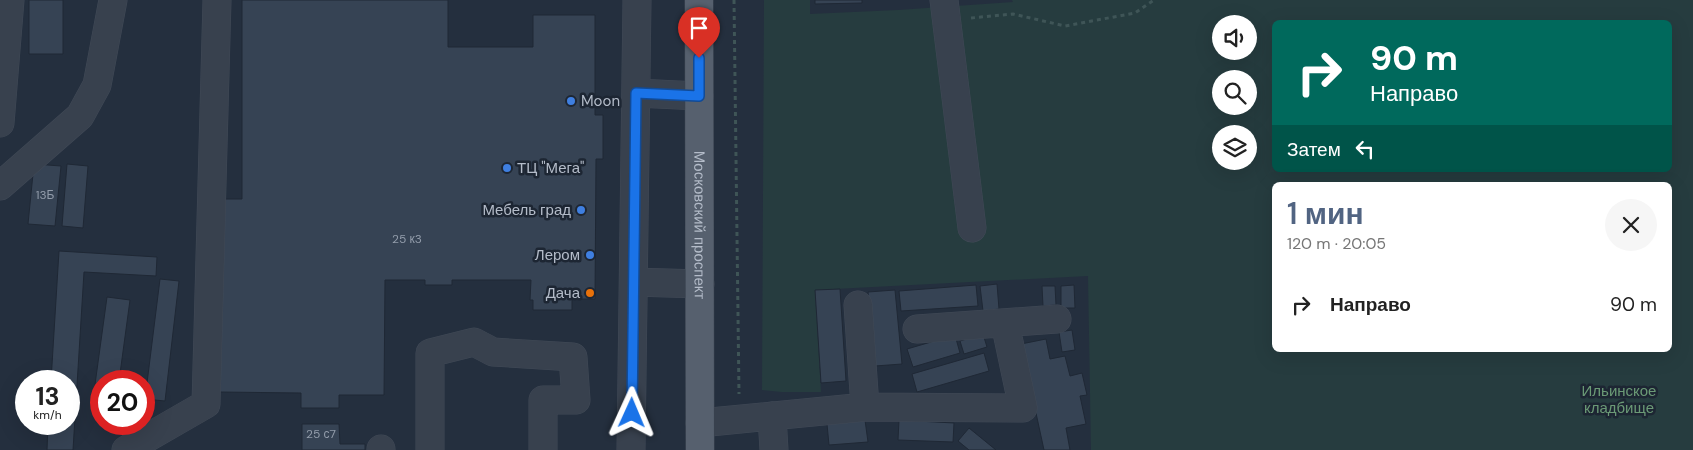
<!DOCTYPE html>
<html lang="ru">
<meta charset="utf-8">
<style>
:root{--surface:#fff;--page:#f6f6f6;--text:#222;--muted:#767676;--accent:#516482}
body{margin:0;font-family:"DM Sans",sans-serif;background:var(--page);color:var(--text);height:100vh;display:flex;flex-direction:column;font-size:19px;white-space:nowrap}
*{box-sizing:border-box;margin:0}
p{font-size:16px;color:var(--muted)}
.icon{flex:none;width:28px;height:28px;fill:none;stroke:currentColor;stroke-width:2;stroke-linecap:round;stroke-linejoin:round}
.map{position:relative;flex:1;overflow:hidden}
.drawer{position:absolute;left:1272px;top:182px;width:400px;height:170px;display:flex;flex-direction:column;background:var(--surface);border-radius:8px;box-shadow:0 5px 20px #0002}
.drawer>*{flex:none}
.banner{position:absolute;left:1272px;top:20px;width:400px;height:152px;border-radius:8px;box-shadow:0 5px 20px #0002;background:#00695c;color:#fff;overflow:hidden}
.buttons{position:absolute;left:1212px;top:15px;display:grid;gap:10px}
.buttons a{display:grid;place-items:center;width:45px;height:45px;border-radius:50%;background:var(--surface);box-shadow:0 5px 20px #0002;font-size:25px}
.speed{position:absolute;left:15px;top:370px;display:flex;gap:10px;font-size:25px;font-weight:700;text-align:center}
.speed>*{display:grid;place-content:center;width:65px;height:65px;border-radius:50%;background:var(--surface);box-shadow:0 5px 20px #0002;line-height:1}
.speed small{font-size:12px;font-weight:400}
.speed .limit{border:8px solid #d22;background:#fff;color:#111}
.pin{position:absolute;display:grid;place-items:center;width:42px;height:42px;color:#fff;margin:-51px -21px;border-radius:50% 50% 50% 0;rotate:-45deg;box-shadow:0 0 5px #0007}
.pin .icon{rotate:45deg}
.me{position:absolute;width:55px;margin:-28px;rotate:1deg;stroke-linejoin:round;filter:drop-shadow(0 0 4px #0008)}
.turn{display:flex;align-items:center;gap:18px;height:105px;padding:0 15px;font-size:22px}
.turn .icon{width:65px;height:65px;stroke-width:2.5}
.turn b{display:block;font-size:35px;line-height:42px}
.then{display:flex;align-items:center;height:48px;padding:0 15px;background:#0003;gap:10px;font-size:19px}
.round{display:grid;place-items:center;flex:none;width:52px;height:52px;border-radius:26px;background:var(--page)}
.head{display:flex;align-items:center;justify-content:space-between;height:85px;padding:0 15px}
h1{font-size:30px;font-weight:600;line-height:38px;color:var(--accent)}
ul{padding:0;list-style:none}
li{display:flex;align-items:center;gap:15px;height:75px;padding:0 15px}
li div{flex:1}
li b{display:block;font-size:19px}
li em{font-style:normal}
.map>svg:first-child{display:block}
.green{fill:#263c3f;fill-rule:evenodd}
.building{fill:#364354;stroke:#1f2835}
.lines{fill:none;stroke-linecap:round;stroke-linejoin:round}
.minor-casing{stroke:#414a57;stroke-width:29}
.major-casing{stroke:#414a57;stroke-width:29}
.path{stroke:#3f5557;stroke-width:3;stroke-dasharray:4 4;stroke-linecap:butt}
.minor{stroke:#38414e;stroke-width:28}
.major{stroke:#56606e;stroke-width:28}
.route-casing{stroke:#114b97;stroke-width:12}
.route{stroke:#1a73e8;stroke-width:9}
.shop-dot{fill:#3f7fe0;stroke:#1d2633;stroke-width:2}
.food-dot{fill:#e8710a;stroke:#1d2633;stroke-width:2}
.labels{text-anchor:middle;stroke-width:5;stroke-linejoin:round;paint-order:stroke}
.number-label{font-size:12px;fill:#929caa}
.poi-label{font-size:15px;fill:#b4bcc9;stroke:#1d2633;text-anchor:end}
.street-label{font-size:15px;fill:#b4bcc9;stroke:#1d2633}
.park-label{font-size:15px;fill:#6b9a76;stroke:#1d2633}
</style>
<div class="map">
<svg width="1693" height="450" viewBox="0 0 1693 450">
<rect width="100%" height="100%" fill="#242f3e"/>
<path class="green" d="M764 0H810V14L898 10 1013 2 1012 0H1693V450H1091L1088 276 815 290 821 392H782L762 390ZM1275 22H1670V170H1275ZM1221 24H1249V51H1221ZM1221 79H1249V106H1221ZM1221 134H1249V161H1221ZM1275 185H1670V350H1275Z"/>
<path class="building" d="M29 0H63V54H29Z
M242 0H448V47H533V15H595V115H603V159H596L595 299H572V310H533V300H530L531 280H452V285H425V280H385L384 395H339V408H301V393L219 392V199H242Z
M815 0H862V3L815 4Z
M34 164 61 166 55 226 28 224Z
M67 164 88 166 83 228 62 226Z
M59 251 157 257 156 276 84 272 73 450H47L48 424H69V381H51Z
M160 279 179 281 165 401 145 399Z
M997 284 999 309 983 311 980 286Z
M976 285 978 306 901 311 899 291Z
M1074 285 1075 308H1061V286Z
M1042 286H1055L1056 305 1043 306Z
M840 289 846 381 821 383 815 290Z
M895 290 902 364 875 366 868 292Z
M107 297 130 300 119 381H101V401L93 399Z
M1072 330 1075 350 1062 352 1059 332Z
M983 334 987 347 964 354 960 341Z
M955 335 960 353 913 367 907 349Z
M1046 339 1050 359 1065 356 1070 376 1082 373 1087 395 1080 396 1086 424 1066 428 1070 450H1044L1021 344Z
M984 353 989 371 917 392 912 374Z
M865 420 868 442 829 445 827 424Z
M899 420 954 423 953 442 898 440Z
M302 424H339L340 444H365V450H302Z
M969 428 996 450H969L958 441Z"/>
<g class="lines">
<g class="minor-casing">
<path id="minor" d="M944 0 972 228
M636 93 699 96
M0 123 10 0
M0 186 80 116 97 85 113 0
M634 282 700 284
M858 305 865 407
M917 329 1057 319
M772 416 774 450
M700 423 865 407 1023 408 1005 323
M126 450 206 404 217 0
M381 450V449
M430 450V353L474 342 493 352 573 357 576 400H543V450
M631 450 637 0"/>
</g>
<g class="major-casing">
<g id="major">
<path id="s1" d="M699 0 700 450"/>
</g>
</g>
<path class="path" d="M734 0 739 394
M971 18 1013 14 1065 26 1135 13 1154 0"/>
<use href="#minor" class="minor"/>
<use href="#major" class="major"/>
</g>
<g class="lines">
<g class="route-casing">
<path id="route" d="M632 413 636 93 699 96V58"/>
</g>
<use href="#route" class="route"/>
</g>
<g class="shop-dot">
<circle cx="571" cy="101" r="5"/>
<circle cx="507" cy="168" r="5"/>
<circle cx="581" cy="210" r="5"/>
<circle cx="590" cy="255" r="5"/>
</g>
<circle class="food-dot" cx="590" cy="293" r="5"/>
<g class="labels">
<g class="number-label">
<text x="45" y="199">13Б</text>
<text x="407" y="243">25 к3</text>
<text x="321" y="438">25 с7</text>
</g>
<g class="poi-label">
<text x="581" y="106" text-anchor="start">Moon</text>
<text x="517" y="173" text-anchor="start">ТЦ "Мега"</text>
<text x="571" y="215">Мебель град</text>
<text x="580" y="260">Лером</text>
<text x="580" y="298">Дача</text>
</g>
<g class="street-label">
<text dy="5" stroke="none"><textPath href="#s1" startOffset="225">Московский проспект</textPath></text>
</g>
<g class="park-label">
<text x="1619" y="396">Ильинское<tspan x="1619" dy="17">кладбище</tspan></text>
</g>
</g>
</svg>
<div class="buttons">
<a><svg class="icon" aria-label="sound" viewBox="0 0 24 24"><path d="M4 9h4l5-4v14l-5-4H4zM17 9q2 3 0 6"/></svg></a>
<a><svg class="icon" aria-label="search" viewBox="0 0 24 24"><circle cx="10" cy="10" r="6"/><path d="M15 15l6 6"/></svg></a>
<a><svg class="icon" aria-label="layers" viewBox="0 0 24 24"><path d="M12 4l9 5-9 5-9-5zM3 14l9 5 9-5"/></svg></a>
</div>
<div class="speed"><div>13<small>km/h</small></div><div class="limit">20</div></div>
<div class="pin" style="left:699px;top:58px;background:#d93025"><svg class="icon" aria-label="arrive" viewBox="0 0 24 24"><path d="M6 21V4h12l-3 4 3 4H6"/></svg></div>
<svg class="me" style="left:632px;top:413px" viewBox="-20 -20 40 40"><path d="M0-17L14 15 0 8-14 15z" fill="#1a73e8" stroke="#fff" stroke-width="4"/></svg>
<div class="banner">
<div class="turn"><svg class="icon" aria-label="right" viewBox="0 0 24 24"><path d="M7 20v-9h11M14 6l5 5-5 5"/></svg><div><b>90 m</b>Направо</div></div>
<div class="then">Затем<svg class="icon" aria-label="left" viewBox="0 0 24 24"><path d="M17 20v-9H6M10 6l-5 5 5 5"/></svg></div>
</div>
<section class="drawer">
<div class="head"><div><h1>1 мин</h1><p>120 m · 20:05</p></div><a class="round"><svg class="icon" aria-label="close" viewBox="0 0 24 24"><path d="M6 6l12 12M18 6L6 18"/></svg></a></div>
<ul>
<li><svg class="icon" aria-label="right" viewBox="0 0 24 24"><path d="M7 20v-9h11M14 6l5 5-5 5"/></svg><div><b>Направо</b></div><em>90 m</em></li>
</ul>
</section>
</div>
